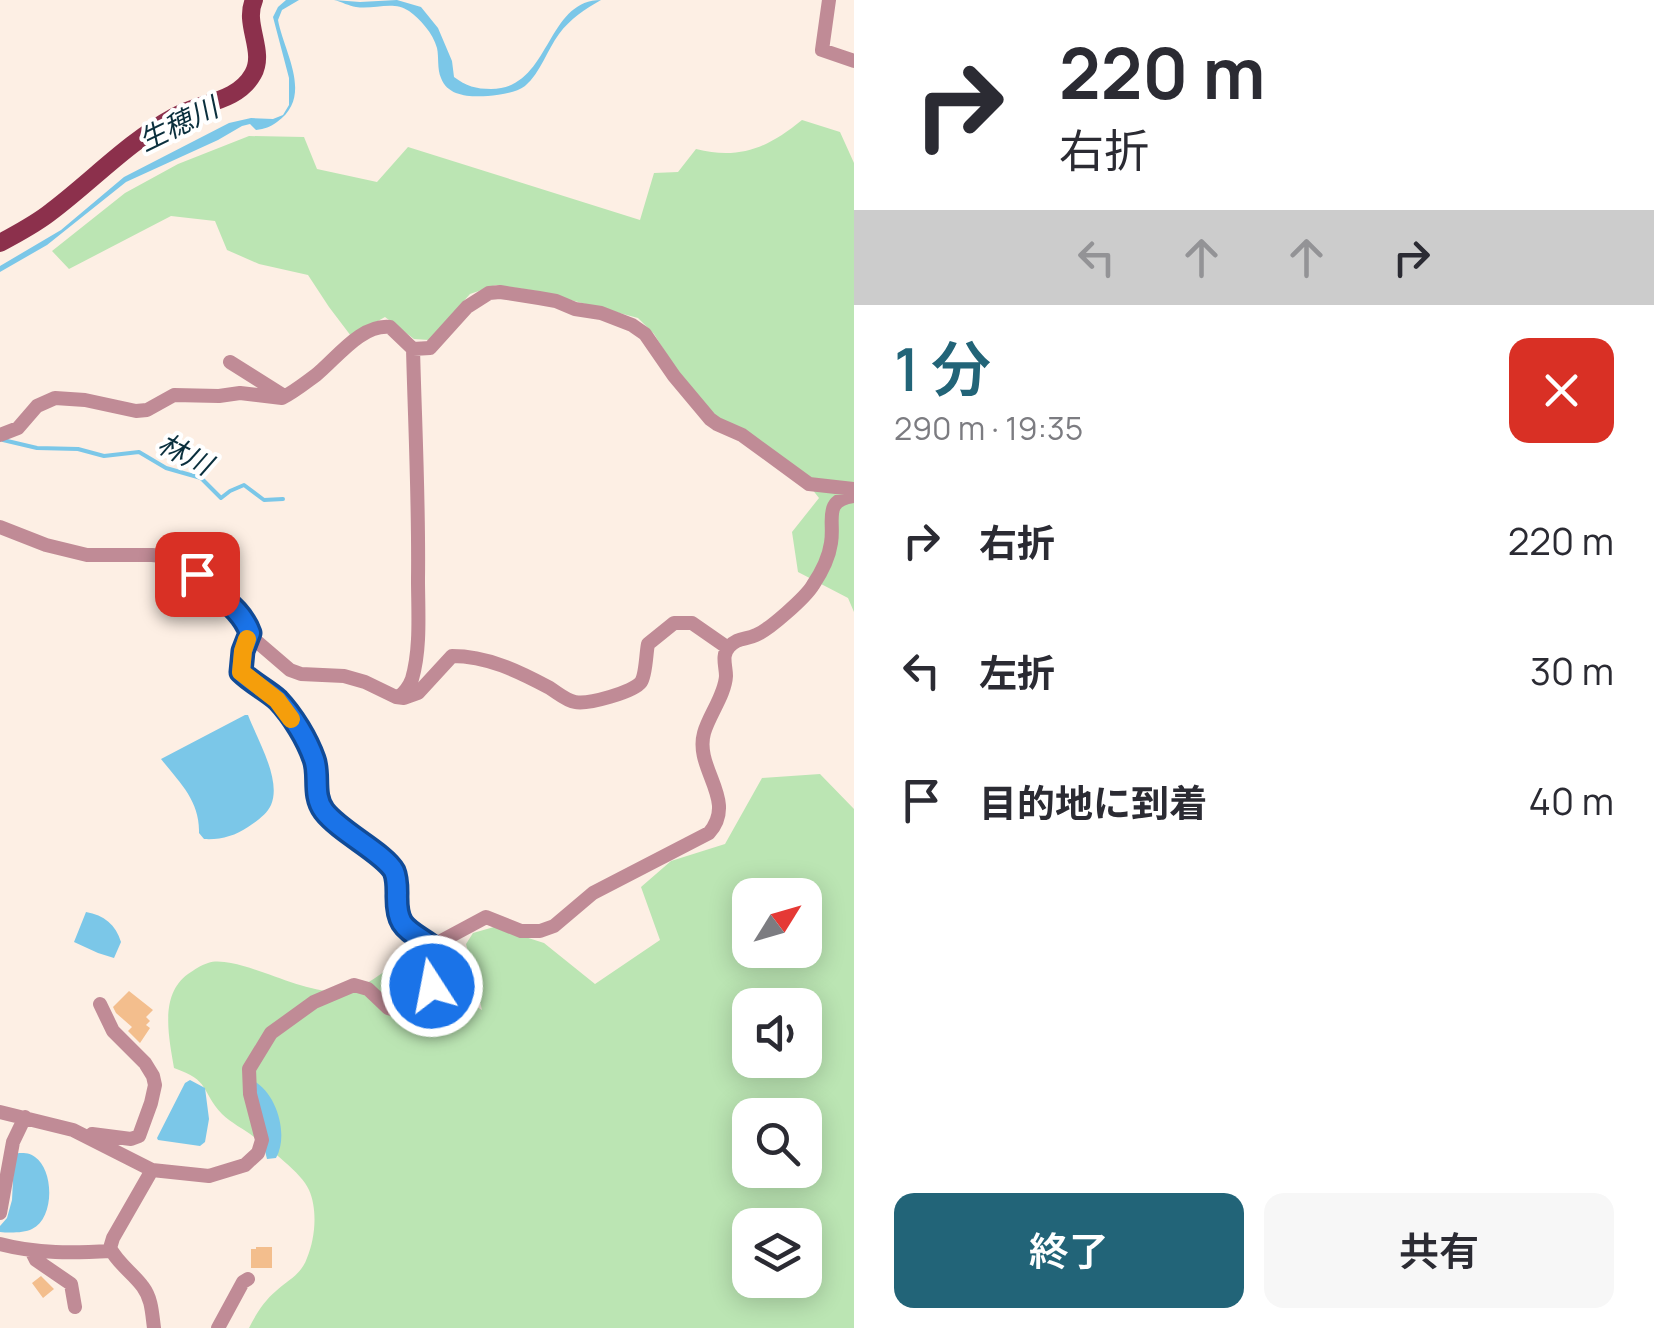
<!DOCTYPE html>
<html lang="ja">
<meta charset="utf-8">
<style>
:root{--surface:#fff;--page:#f7f7f7;--text:#2b2b33;--muted:#7c7c81;--accent:#226478}
body{margin:0;font-family:Manrope,"Noto Sans JP",sans-serif;background:var(--page);color:var(--text);height:100vh;display:flex;flex-direction:column;font-size:38px;white-space:nowrap}
*{box-sizing:border-box;margin:0}
p{font-size:32px;color:var(--muted)}
.icon{flex:none;width:55px;height:55px;fill:none;stroke:currentColor;stroke-width:2;stroke-linecap:round;stroke-linejoin:round}
.map{position:relative;flex:1;overflow:hidden}
.side{display:flex;flex-direction:column;background:var(--surface);width:800px}
.side>*{flex:none}
.guide{background:#fff;color:var(--text);overflow:hidden}
.needle{width:65px;rotate:53deg}
.controls{position:absolute;left:732px;top:878px;display:grid;gap:20px}
.controls a{display:grid;place-items:center;width:90px;height:90px;border-radius:20px;background:var(--surface);box-shadow:0 5px 25px #0003;font-size:50px}
.pin{position:absolute;display:grid;place-items:center;width:85px;height:85px;color:#fff;margin:-42px;border-radius:20px;box-shadow:0 5px 15px #0006}
.me{position:absolute;width:110px;margin:-55px;rotate:349deg;stroke-linejoin:round;filter:drop-shadow(0 0 8px #0008)}
.turn{display:flex;align-items:center;gap:35px;height:210px;padding:0 40px;font-size:45px}
.turn .icon{width:130px;height:130px;stroke-width:2.5}
.turn b{display:block;font-size:70px;line-height:85px}
.lanes{display:flex;align-items:center;height:95px;padding:0 40px;background:#0003;justify-content:center;gap:50px;direction:ltr}
.lanes .off{opacity:.35}
.round{display:grid;place-items:center;flex:none;width:105px;height:105px;border-radius:20px;background:var(--page)}
.head{display:flex;align-items:center;justify-content:space-between;height:170px;padding:0 40px}
h1{font-size:60px;font-weight:600;line-height:75px;color:var(--accent)}
.primary-button{display:flex;gap:20px;margin-top:auto;padding:20px 40px}
.primary-button a{flex:1;height:115px;border-radius:20px;background:var(--accent);color:#fff;font-size:40px;font-weight:600;line-height:115px;text-align:center}
.primary-button a+a{background:var(--page);color:var(--text)}
ul{padding:0;list-style:none}
li{display:flex;align-items:center;gap:30px;height:130px;padding:0 40px}
li div{flex:1}
li b{display:block;font-size:38px}
li em{font-style:normal}
main{display:flex;flex:1;min-height:0}
.map>svg:first-child{display:block}
.green{fill:#bbe5b3;fill-rule:evenodd}
.water{fill:#7bc7e8}
.lines{fill:none;stroke-linecap:round;stroke-linejoin:round}
.stream{stroke:#7bc7e8;stroke-width:4}
.building{fill:#f3be8d}
.minor{stroke:#c08b96;stroke-width:14}
.major{stroke:#8c304c;stroke-width:18}
.route-casing{stroke:#114b97;stroke-width:25}
.route{stroke:#1a73e8;stroke-width:18}
.slow{stroke:#f59e0b;stroke-width:18}
.labels{text-anchor:middle;stroke-width:8;stroke-linejoin:round;paint-order:stroke}
.water-label{font-size:28px;font-style:italic;fill:#0a2f3d;stroke:#fff}
</style>
<main>
<div class="map">
<svg width="854" height="1328" viewBox="0 0 854 1328">
<rect width="100%" height="100%" fill="#fdefe4"/>
<path class="green" d="M802 120 840 132 854 163V612L848 598 798 572 792 532 819 498 793 465 717 418 679 374 654 334 638 318 537 291 496 285 470 294 429 340 414 339 385 317 351 336 329 307 308 275 259 264 227 250 215 221 171 216 69 269 52 251 125 193 178 164 249 136 304 137 317 169 377 182 408 147 640 220 654 173 678 172 696 149C739 160 768 148 802 120Z
M820 774 854 809V1328H249C256 1314 264 1301 276 1291 289 1279 301 1275 307 1258 315 1239 318 1210 309 1190 302 1173 269 1149 254 1137 244 1129 231 1123 222 1114 200 1090 211 1081 174 1068 169 1037 159 995 188 974 194 970 201 965 208 963 216 960 224 962 231 963 267 970 309 995 344 991 365 988 382 973 398 961L482 1010 466 944 473 933 494 927 544 943 595 984 660 940 641 887 671 861 725 844 762 778ZM750 895H805V950H750ZM750 1005H805V1060H750ZM750 1115H805V1170H750ZM750 1225H805V1280H750Z"/>
<path class="water" d="M286 0H299L282 10 278 20C284 53 314 96 277 122 270 127 265 129 256 130L250 124 242 126 218 140 126 182 47 245 0 272V266L61 230 124 177 229 123 251 118 273 119 283 115 289 105V78L273 17 278 7Z
M334 0 360 2 397 0 421 7 438 28 452 61 454 77C466 86 476 89 491 89 551 89 545 0 601 0 585 9 570 19 559 34 547 50 541 72 525 86 516 93 499 95 488 96 471 97 448 97 441 78 437 69 439 57 437 48 433 33 420 19 409 11 393 0 374 10 356 7 349 6 342 2 334 0Z
M245 715H248C257 739 282 780 271 805 267 814 257 821 248 827 235 836 220 840 204 839L199 833C200 801 180 783 161 759Z
M86 912C104 915 116 925 121 942L114 958 98 953 74 942Z
M190 1080 205 1088 209 1119 205 1142 200 1146 158 1140 157 1138 185 1083Z
M254 1081C277 1094 289 1135 276 1158L267 1159 265 1151Z
M19 1153C26 1153 30 1153 35 1157 54 1170 55 1218 32 1229 24 1233 9 1233 0 1232V1226L7 1218 12 1200 14 1160 16 1154Z"/>
<g class="lines">
<path class="stream" d="M3 440 37 448 78 449 104 456 139 452 166 468 201 478 221 498 230 491 244 485 264 500 283 499"/>
</g>
<path class="building" d="M129 991 153 1010 146 1017 150 1021 146 1025 150 1028 140 1043 128 1031 132 1027 116 1013 113 1007Z
M256 1247H272V1268H251V1249H256Z
M41 1276 54 1289 43 1298 32 1283Z"/>
<g class="lines">
<path class="minor" d="M829 0 822 50 854 61
M230 362 284 396
M0 435 18 428 37 406 55 398 85 400 136 411 147 410 174 395 219 396 240 393 282 398C294 392 305 383 316 375 337 358 361 324 390 327L413 349 430 348 467 307 489 293 500 292 539 298 556 301 575 309 601 313 632 325 645 334 674 376 710 419 717 424 742 435 809 484 854 489
M0 527 46 545 87 555H152L172 557 180 561 238 611 255 640 290 670 301 674 344 676 365 682 396 697 404 698 418 693 452 656C487 656 518 671 548 687 557 692 565 700 575 702 587 705 634 692 641 682 646 675 646 653 648 644L674 623H692L728 648
M250 633 243 651 241 672C252 683 267 690 278 701 293 716 307 739 314 759 320 775 312 795 324 811 340 833 384 853 394 871 397 878 397 886 397 893 396 928 405 928 432 946
M399 697C405 692 409 687 412 679 421 648 418 611 418 579 419 502 415 426 413 349
M432 946 486 917 521 931H540L554 926 593 893 709 833C738 800 694 769 704 733 709 715 725 695 726 676 726 666 721 655 729 647 737 637 746 640 756 635 769 630 806 597 813 585 821 573 829 557 831 543 835 521 822 500 854 496
M0 1112 73 1130 152 1170 209 1176 245 1165 258 1153 262 1140 250 1094 249 1069 271 1033 314 1002 354 985 368 989 388 1008 402 1012 410 1009 428 995 433 986 428 952 432 946
M92 1134 131 1139 139 1136 151 1103 155 1085 153 1076 145 1063 113 1031 100 1004
M152 1170 113 1238 110 1248C118 1264 133 1273 143 1287 152 1299 152 1314 154 1328
M0 1213 13 1142 25 1117
M0 1244C37 1254 74 1253 111 1251
M31 1250 36 1260 71 1284 75 1307
M218 1328 243 1282 248 1279"/>
<path class="major" d="M0 243C18 233 36 224 52 211 93 180 128 142 174 117 199 102 237 103 253 74 266 51 243 24 254 0"/>
</g>
<g class="lines">
<g class="route-casing">
<path id="route" d="M197 574C214 594 241 607 250 633L243 651 241 672C252 683 267 690 278 700 293 716 307 739 314 759 320 775 312 795 324 811 340 832 384 853 394 871 397 878 397 886 397 893 396 928 406 928 432 946L428 952 432 986"/>
</g>
<use href="#route" class="route"/>
<path class="slow" d="M247 639 243 651 241 672 277 700 291 719"/>
</g>
<g class="labels">
<g class="water-label">
<text transform="translate(178 124) rotate(-26)" y="10">生穂川</text>
<text transform="translate(185 454) rotate(27)" y="10">林川</text>
</g>
</g>
</svg>
<div class="controls">
<a><svg class="needle" viewBox="-14 -14 28 28"><path d="M0-13l5 13h-10z" fill="#e53935"/><path d="M0 13l5-13h-10z" fill="#7c7c81"/></svg></a>
<a><svg class="icon" aria-label="sound" viewBox="0 0 24 24"><path d="M4 9h4l5-4v14l-5-4H4zM17 9q2 3 0 6"/></svg></a>
<a><svg class="icon" aria-label="search" viewBox="0 0 24 24"><circle cx="10" cy="10" r="6"/><path d="M15 15l6 6"/></svg></a>
<a><svg class="icon" aria-label="layers" viewBox="0 0 24 24"><path d="M12 4l9 5-9 5-9-5zM3 14l9 5 9-5"/></svg></a>
</div>
<div class="pin" style="left:197px;top:574px;background:#d93025"><svg class="icon" aria-label="arrive" viewBox="0 0 24 24"><path d="M6 21V4h12l-3 4 3 4H6"/></svg></div>
<svg class="me" style="left:432px;top:986px" viewBox="-20 -20 40 40"><circle r="17" fill="#1a73e8" stroke="#fff" stroke-width="3"/><path d="M0-11L8 9 0 5-8 9z" fill="#fff"/></svg>
</div>
<section class="side">
<div class="guide">
<div class="turn"><svg class="icon" aria-label="right" viewBox="0 0 24 24"><path d="M7 20v-9h11M14 6l5 5-5 5"/></svg><div><b>220 m</b>右折</div></div>
<div class="lanes"><svg class="icon off" aria-label="left" viewBox="0 0 24 24"><path d="M17 20v-9H6M10 6l-5 5 5 5"/></svg><svg class="icon off" aria-label="ahead" viewBox="0 0 24 24"><path d="M12 20V5M6 11l6-6 6 6"/></svg><svg class="icon off" aria-label="ahead" viewBox="0 0 24 24"><path d="M12 20V5M6 11l6-6 6 6"/></svg><svg class="icon" aria-label="right" viewBox="0 0 24 24"><path d="M7 20v-9h11M14 6l5 5-5 5"/></svg></div>
</div>
<div class="head"><div><h1>1 分</h1><p>290 m · 19:35</p></div><a class="round" style="background:#d93025;color:#fff"><svg class="icon" aria-label="close" viewBox="0 0 24 24"><path d="M6 6l12 12M18 6L6 18"/></svg></a></div>
<ul>
<li><svg class="icon" aria-label="right" viewBox="0 0 24 24"><path d="M7 20v-9h11M14 6l5 5-5 5"/></svg><div><b>右折</b></div><em>220 m</em></li>
<li><svg class="icon" aria-label="left" viewBox="0 0 24 24"><path d="M17 20v-9H6M10 6l-5 5 5 5"/></svg><div><b>左折</b></div><em>30 m</em></li>
<li><svg class="icon" aria-label="arrive" viewBox="0 0 24 24"><path d="M6 21V4h12l-3 4 3 4H6"/></svg><div><b>目的地に到着</b></div><em>40 m</em></li>
</ul>
<div class="primary-button"><a>終了</a><a>共有</a></div>
</section>
</main>
